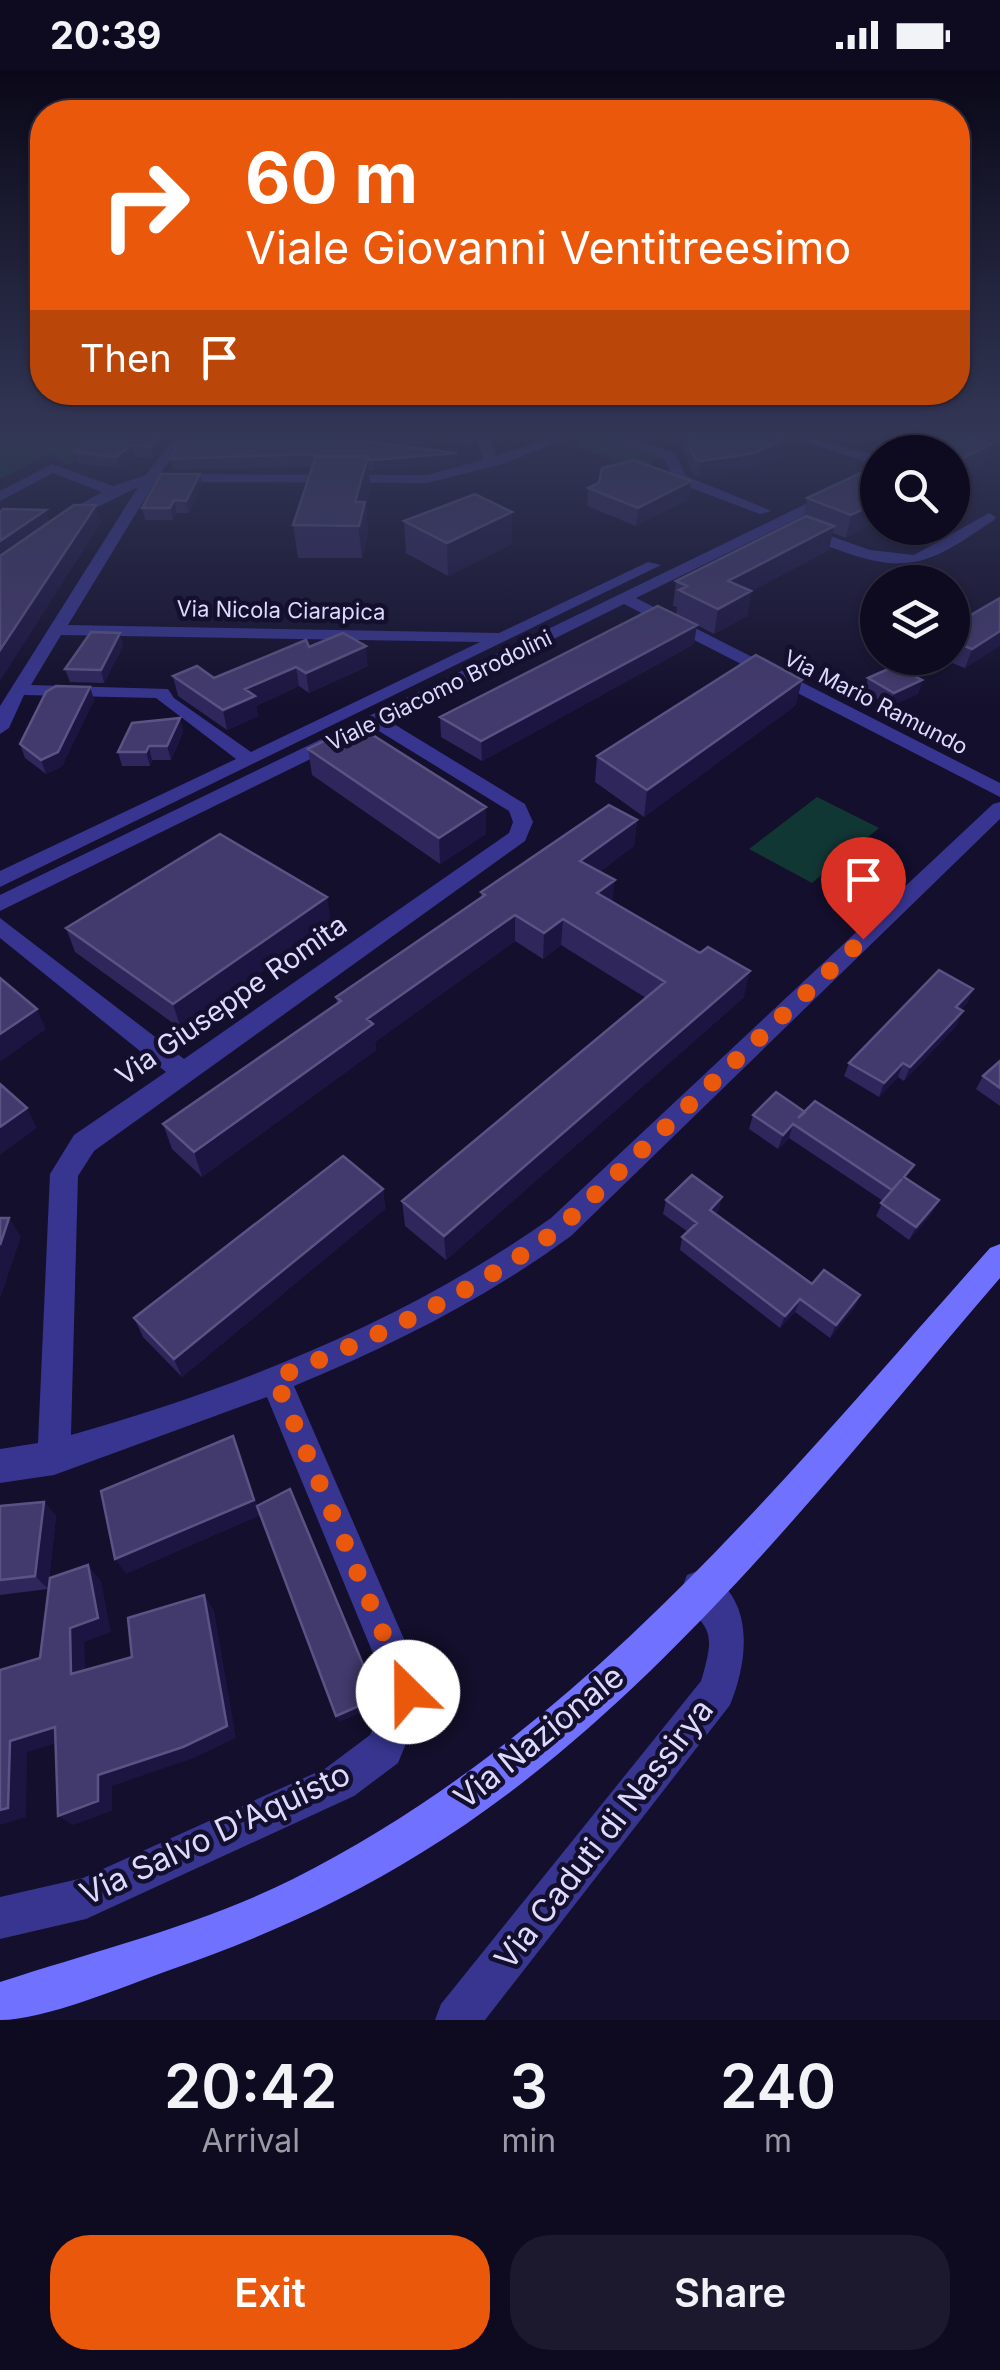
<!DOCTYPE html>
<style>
:root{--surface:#0e0b21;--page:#1c192e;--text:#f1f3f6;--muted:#9b9ba5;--line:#2e2b3f;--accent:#ea580c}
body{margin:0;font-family:Inter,sans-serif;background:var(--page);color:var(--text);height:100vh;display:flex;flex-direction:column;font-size:38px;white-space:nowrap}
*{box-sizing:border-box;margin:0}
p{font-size:32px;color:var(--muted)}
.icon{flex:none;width:55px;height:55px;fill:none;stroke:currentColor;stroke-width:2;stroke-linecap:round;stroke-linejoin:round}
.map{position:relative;height:1950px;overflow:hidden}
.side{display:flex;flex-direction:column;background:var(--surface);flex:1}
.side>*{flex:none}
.guide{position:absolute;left:30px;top:30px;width:940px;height:305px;border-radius:40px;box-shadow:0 2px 8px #0004,0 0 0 2px var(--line);background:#ea580c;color:#fff;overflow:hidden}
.tools{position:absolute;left:860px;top:365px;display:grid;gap:20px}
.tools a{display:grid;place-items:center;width:110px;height:110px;border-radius:50%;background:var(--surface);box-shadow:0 2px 8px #0004,0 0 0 2px var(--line);font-size:50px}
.pin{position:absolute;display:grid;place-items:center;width:85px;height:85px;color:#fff;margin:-102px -42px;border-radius:50% 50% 50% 0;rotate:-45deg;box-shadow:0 0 10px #0007}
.pin .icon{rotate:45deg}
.me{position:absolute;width:110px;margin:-55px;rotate:337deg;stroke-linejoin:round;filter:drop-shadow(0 0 8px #0008)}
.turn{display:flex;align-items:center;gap:35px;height:210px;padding:0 50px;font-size:45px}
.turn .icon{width:130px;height:130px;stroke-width:2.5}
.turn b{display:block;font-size:70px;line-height:85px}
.then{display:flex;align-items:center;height:95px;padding:0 50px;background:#0003;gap:20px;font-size:38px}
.eta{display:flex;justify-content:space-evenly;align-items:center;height:170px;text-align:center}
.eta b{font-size:60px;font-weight:600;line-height:70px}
.cta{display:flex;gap:20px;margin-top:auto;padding:20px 50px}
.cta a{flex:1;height:115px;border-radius:40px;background:var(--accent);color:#fff;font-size:40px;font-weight:600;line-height:115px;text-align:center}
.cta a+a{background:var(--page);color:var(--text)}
.status{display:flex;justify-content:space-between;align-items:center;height:70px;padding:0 50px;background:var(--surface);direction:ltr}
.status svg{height:28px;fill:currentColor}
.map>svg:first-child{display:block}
.green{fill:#113734}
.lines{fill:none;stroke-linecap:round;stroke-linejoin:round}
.street{fill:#37358f;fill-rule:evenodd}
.secondary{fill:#7071ff;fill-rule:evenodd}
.wall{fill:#2f265b}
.shaded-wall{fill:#1c1541}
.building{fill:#423a6d;stroke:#5a5384;stroke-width:2.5}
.route{stroke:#ea580c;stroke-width:18;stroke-dasharray:0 32.4}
.labels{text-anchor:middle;stroke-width:9;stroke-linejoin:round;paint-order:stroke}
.far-street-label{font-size:22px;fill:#ddd9ff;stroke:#130f2c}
.street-label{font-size:28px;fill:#ddd9ff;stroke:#130f2c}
.near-street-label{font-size:32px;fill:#ddd9ff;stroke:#130f2c}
</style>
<div class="status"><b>20:39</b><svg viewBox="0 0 49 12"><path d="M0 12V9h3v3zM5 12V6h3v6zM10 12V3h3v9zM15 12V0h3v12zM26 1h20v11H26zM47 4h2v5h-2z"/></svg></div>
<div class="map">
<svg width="1000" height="1950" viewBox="0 0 1000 1950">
<rect width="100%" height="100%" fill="#130f2c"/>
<path class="green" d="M0 365H110L69 395 49 385 0 409Z
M604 365 665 387 637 399 573 375Z
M817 727 879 758 812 813 749 779Z"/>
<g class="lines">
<path class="street" d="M175 365H188L160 404 427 405 483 390 476 365H488L496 386 558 365H575L503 394 427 413 155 412 68 555 499 563 648 492 661 495 0 817V801L236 689 156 628 24 625 9 658 0 664V636L138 417 61 455 54 451 56 448 102 422 53 403 0 431V421L52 394 113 416 146 405ZM61 565 480 572 251 682 174 628 168 619 31 615Z
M603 365H621L675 383 686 406 772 441 760 444 675 412 664 389Z
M803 365 877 386 878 391 867 392 803 371Z
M917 365H934L895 382H877Z
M878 399V409L636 528 1000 713V727L624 534 389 651 525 734 533 752 525 771 94 1081 78 1106 71 1365C240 1317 407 1250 551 1148L993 734 1000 732V749L571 1166C485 1229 393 1275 294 1316L427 1622 398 1693 354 1726 86 1849 0 1869V1827L83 1808 326 1698 370 1665 389 1622 267 1327 54 1405 0 1413V1379L38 1373 50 1104 74 1065 166 1002 0 868V848L184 989 509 763 513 752 509 741 374 658 0 841V825Z
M989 443 996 447 994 450C937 488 914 507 844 482 828 476 808 470 795 460L802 456 870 480 914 485Z
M700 1500C756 1523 749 1589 730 1635L485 1950H435L441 1934 701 1611C720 1549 702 1566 682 1518L687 1505Z"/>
<path class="secondary" d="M924 365H987L957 375Z
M1000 1174V1208C829 1407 647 1645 421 1783 341 1833 256 1870 167 1901 122 1917 45 1950 0 1950V1912C98 1880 201 1855 293 1809 578 1666 781 1412 990 1178Z"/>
</g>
<path class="wall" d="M171 365 154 388 135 387 119 398 77 393 74 382Z
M337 365H422L423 376 393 375 457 394 369 401 370 417 366 435 368 464 362 488H298L293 455 313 397 173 400 170 389 329 367 361 371Z
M444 365H473V378L446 371Z
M678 365H786L779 386 752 399 699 407 693 405Z
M878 395 846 468 832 463 829 480 751 521 747 546 714 564 676 544 677 537 673 536 676 511 803 448 807 428Z
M691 411 689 429 636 456 587 436 588 418 599 413Z
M202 416 189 443H177L173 450H145L142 438Z
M512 442V474L448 506 406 483 404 451Z
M1000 528 965 598 939 588H952V556Z
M694 574 482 691 441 667 440 647Z
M123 576 104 613 70 612 65 599Z
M309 577 368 596 309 623 299 616 256 636 258 646 227 660 178 626 173 606 214 608Z
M868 608 922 610 918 624 890 636 864 621Z
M90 617 94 630 62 696 46 704 25 688 20 674Z
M796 635 644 747 595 712 597 686Z
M180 648 183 662 171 690H152L150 696H122L118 682Z
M308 679 486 737V764L440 794 312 705Z
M637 750 634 776 599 802 613 832 744 927 446 1190 405 1156 402 1131 646 928 561 875 543 889 515 871 375 972 376 980 202 1107 172 1079 163 1054 337 934 336 927 481 828V822Z
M331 852 181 959 75 882 66 858Z
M973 919 967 933 960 940 957 955 904 1011 898 1007 879 1027 844 1006 849 993Z
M1000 991V1036L976 1019 983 1006Z
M776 1022 939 1130 932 1143 909 1170 876 1146 883 1131 789 1068 778 1079 749 1059 753 1045Z
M383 1119 385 1139 182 1307 143 1267 134 1248Z
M666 1130 719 1140 715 1144 812 1214 860 1225 854 1238 830 1268 795 1242 780 1258 680 1180 682 1167 688 1162 663 1144Z
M44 1432 56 1446 48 1519 0 1525V1436Z"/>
<path class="shaded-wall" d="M160 365H171L154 388 151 377Z
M784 365H786L779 386 752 399 699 407 701 391Z
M991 374 984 396 952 413V394Z
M132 375 135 387 119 398 116 387Z
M457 383V394L374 401 373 390Z
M368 386 370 417 366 435 368 464 362 488 355 432Z
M200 404 202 416 189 443 186 431Z
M691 411 689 429 636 456 638 438Z
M174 430 177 443 173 450 170 438Z
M878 432V452L846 468 851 445Z
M96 435 101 453 0 611V580Z
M46 440 50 452 0 486V471Z
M512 442V474L448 506 447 473Z
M834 456 829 480 741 526 751 521 747 546 714 564 718 539 728 511Z
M697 555 694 574 482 691 481 671Z
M1000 561V576L965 598 972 579Z
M120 563 123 576 104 613 101 600Z
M366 576 368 596 309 623 306 603Z
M296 597 299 616 256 636 258 646 227 660 223 640 245 619Z
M802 610 796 635 644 747 647 720Z
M922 610 918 624 890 636 894 623Z
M90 617 94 630 62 696 46 704 41 690Z
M180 648 183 662 171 690 167 676Z
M149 676 152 690 150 696 146 682Z
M486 737V764L440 794 439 768Z
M637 750 634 776 578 817 580 791Z
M615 810 612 836 597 823Z
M327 827 331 852 181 959 173 934Z
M515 845V871L375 972 376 980 202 1107 194 1082 367 949Z
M563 849 561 875 543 889 544 863Z
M750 901 744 927 446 1190 444 1166Z
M973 919 967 933 949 951 956 937Z
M37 939 46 959 0 992V964Z
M963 941 957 955 904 1011 910 997Z
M903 993 898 1007 879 1027 884 1013Z
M27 1038 37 1058 0 1085V1057Z
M793 1054 789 1068 778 1079 783 1065Z
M383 1119 385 1139 182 1307 174 1289Z
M722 1127 719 1140 707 1154 710 1140Z
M939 1130 932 1143 909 1170 916 1157Z
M9 1148 21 1167 0 1229V1175Z
M860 1225 854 1238 830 1268 836 1255Z
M800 1229 795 1242 780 1258 785 1246Z
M233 1366 261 1445 126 1504 115 1489Z
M44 1432 56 1446 48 1519 35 1506Z
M88 1495 101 1511 111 1562 84 1572 86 1618 71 1604 70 1558Z
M204 1525 214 1540 236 1668 194 1688 112 1716V1741L73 1755 58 1746Z
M377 1628 379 1635 339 1652 336 1646Z
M55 1657 70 1669 27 1682 26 1747 0 1755V1740L10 1671Z"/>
<path class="building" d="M95 365H160L151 377 132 375 116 387 74 382Z
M184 365H324L329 367 457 383 373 390 368 389V386L316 387 310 384 170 389Z
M686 365H784L782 370 755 383 701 391 695 389Z
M940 365H960L991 374 952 394V382H903Z
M316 386H368L355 432H365L359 456 293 455Z
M634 390 691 411 638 438 588 418 599 413 602 398Z
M878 395V432L851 445 807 428Z
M161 404H200L186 431 174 430 170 438H142Z
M475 424 512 442 447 473 404 451Z
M74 435H96L0 580V486Z
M3 439 46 440 0 471V442Z
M806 446 834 456 728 511 751 521 718 539 679 520 687 516 676 511Z
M1000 528V561L972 579 952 571V556Z
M658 536 697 555 481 671 440 647Z
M91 562 120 563 101 600 65 599Z
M343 563 366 576 306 603 296 597 245 619 255 626 223 640 173 606 197 596 214 608 306 570 309 577Z
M756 585 802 610 647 720 597 686Z
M895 596 922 610 894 623 868 608Z
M56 616 90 617 58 682 41 690 20 674 46 622Z
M180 648 167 676H149L146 682H118L132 653Z
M357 655 486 737 439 768 308 679Z
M609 735 637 750 580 791 615 810 597 823 700 883 708 877 750 901 444 1166 402 1131 665 912 563 849 544 863 515 845 367 949 373 954 194 1082 163 1054 341 931 336 927 485 825 481 822Z
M220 764 327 827 173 934 66 858Z
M939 900 973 919 956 937 963 941 910 997 903 993 884 1013 849 993Z
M0 908 37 939 0 964Z
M1000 991V1018L983 1006Z
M0 1014 27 1038 0 1057Z
M776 1022 805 1042 798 1048 815 1031 914 1095 904 1107 939 1130 916 1157 881 1133 902 1109 892 1120 793 1054 783 1065 753 1045Z
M343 1086 383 1119 174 1289 134 1248Z
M692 1105 722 1127 710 1140 812 1214 824 1200 860 1225 836 1255 800 1229 785 1246 682 1167 697 1153 666 1130Z
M0 1148H9L0 1175Z
M233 1366 254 1430 115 1489 101 1421Z
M290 1419 377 1628 336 1646 257 1436Z
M44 1432 35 1506 0 1510V1436Z
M88 1495 98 1548 70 1558 71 1604 132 1587 128 1548 204 1525 227 1656 183 1677 98 1705V1731L58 1746 55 1657 10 1671 8 1738 0 1740V1600L40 1588 50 1508Z"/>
<linearGradient id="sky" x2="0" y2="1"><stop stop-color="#0a0818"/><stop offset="0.57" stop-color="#333756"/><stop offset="1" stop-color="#333756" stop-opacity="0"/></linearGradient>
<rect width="1000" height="638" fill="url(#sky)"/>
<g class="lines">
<path class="route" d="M408 1622 275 1308C374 1268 476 1222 561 1157L863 869"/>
</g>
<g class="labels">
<g class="far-street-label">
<text transform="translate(281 540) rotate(1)" y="8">Via Nicola Ciarapica</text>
<text transform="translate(439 620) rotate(-26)" y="8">Viale Giacomo Brodolini</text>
<text transform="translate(876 632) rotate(27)" y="8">Via Mario Ramundo</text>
</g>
<g class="street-label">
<text transform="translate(231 930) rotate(-35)" y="10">Via Giuseppe Romita</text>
</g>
<g class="near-street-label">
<text transform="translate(539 1667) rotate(-39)" y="11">Via Nazionale</text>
<text transform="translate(215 1764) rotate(-25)" y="11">Via Salvo D'Aquisto</text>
<text transform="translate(604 1764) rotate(-52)" y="11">Via Caduti di Nassirya</text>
</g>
</g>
</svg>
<div class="tools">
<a><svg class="icon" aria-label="search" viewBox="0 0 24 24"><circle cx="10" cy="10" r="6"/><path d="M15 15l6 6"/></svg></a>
<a><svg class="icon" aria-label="layers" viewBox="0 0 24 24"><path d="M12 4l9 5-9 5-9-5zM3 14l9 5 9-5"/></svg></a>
</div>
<div class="pin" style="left:863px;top:869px;background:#d93025"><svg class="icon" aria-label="arrive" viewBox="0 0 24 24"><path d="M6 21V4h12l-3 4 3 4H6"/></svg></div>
<svg class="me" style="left:408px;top:1622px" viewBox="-20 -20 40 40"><circle r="19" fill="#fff"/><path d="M0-13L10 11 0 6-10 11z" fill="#ea580c"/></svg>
<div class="guide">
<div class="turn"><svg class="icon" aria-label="right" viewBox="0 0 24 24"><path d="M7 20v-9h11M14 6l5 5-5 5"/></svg><div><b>60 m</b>Viale Giovanni Ventitreesimo</div></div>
<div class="then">Then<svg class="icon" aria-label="arrive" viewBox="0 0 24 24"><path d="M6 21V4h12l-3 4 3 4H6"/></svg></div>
</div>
</div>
<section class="side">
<div class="eta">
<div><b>20:42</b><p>Arrival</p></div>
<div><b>3</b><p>min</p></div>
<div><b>240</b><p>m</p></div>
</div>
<div class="cta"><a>Exit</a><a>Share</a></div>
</section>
